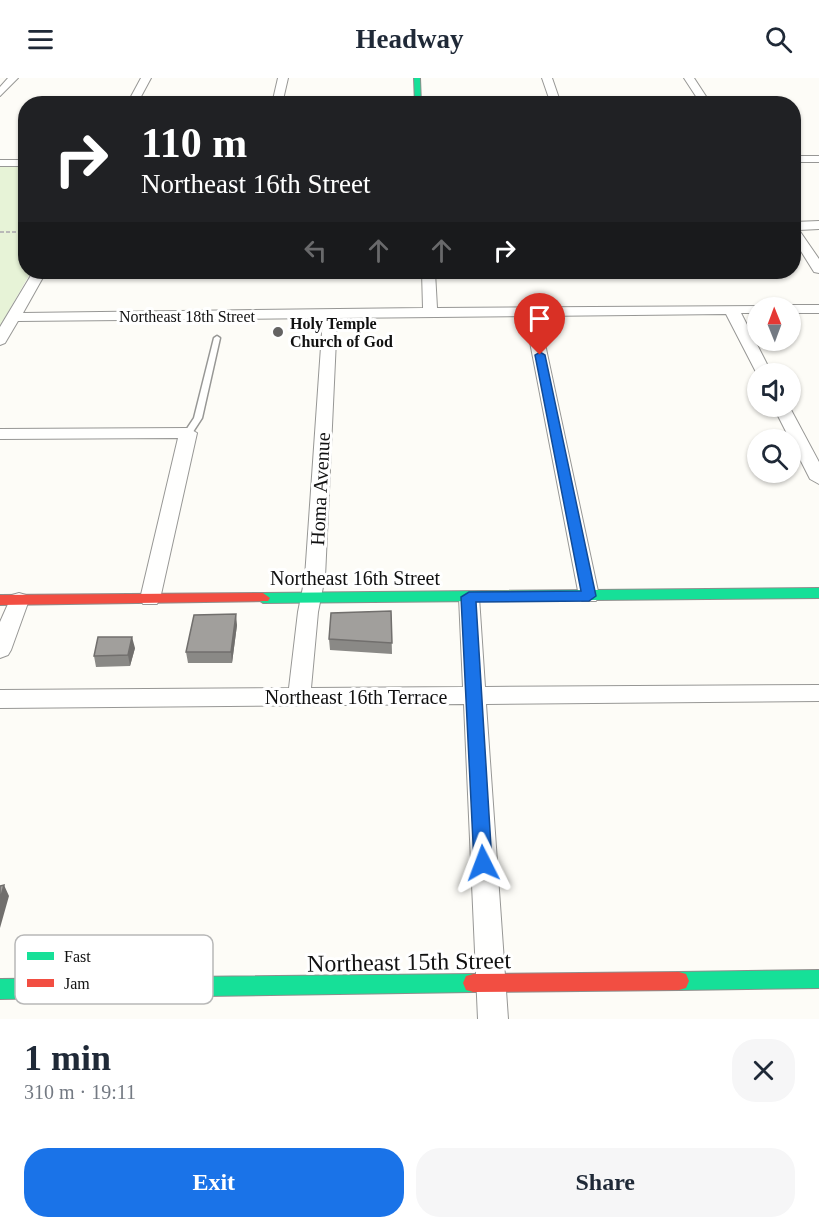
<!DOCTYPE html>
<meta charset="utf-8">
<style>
:root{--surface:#fff;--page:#f6f6f7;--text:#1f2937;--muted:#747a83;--accent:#1a73e8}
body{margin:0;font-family:Georgia,serif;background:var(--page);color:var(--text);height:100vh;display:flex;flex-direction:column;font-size:22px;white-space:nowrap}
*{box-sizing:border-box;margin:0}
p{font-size:20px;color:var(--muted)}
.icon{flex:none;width:33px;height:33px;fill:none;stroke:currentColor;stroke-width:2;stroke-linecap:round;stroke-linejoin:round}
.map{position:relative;height:941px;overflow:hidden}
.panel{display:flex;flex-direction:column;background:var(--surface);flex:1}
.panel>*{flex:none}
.banner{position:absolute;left:18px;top:18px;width:783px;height:183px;border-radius:24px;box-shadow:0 2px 4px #0004;background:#202124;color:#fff;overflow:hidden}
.needle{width:39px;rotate:359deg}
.buttons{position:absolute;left:747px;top:219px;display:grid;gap:12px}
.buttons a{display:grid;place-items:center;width:54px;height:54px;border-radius:50%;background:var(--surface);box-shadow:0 2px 4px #0004;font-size:30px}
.pin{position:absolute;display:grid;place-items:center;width:51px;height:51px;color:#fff;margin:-62px -26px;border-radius:50% 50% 50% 0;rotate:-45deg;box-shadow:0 0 6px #0007}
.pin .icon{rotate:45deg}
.me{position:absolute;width:66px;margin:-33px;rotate:357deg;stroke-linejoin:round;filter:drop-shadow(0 0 4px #0008)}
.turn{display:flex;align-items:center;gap:21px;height:126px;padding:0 24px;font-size:27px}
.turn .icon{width:78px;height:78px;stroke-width:2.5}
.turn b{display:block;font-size:42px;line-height:51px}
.lanes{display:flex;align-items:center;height:57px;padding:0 24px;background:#0003;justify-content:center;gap:30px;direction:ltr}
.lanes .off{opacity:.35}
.round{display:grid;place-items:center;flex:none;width:63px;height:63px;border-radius:24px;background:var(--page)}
.headline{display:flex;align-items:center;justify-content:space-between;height:102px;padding:0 24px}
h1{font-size:36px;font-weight:600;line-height:45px}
.button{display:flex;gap:12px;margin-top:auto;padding:12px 24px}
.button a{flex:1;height:69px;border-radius:24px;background:var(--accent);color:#fff;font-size:24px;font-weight:600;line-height:69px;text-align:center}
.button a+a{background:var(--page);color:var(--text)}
header{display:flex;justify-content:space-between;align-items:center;height:78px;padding:0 24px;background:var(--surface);font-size:27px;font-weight:600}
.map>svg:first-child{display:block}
.green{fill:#e7f3d7}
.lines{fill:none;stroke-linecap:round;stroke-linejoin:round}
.lane-casing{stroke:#979795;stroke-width:3}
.street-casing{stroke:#979795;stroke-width:2}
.fast-casing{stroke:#8e8d8b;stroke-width:2}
.jam-casing{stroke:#8e8d8b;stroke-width:2}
.path{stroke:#b9b9b8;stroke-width:2;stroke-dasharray:4 2;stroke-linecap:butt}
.lane{fill:#fffffe;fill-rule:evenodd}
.street{fill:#fffffe;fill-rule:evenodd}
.fast{fill:#16e098;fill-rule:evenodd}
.jam{fill:#f24e42;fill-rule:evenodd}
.wall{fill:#8a8986}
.shaded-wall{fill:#716f6d}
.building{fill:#a19f9c;stroke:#716f6d;stroke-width:1.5}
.route{fill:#1a73e8;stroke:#114b97;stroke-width:1.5}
.poi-dot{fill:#646362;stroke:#fff;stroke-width:2}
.labels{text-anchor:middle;stroke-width:6;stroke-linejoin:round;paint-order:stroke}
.far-street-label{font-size:16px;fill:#111;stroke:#fff}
.far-poi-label{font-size:16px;font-weight:bold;fill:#111;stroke:#fff;text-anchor:start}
.street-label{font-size:20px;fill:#111;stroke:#fff}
.near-street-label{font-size:24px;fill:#111;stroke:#fff}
.key{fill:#fff;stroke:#b8b8b8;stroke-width:1.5}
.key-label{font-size:16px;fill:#111}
</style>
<header><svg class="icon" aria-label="menu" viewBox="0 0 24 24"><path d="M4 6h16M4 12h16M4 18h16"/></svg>Headway<svg class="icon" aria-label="search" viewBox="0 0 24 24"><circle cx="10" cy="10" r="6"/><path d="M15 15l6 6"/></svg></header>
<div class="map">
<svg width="819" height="941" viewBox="0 0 819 941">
<rect width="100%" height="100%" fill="#fdfcf7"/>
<path class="green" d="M0 87H25L26 194H31L0 248Z"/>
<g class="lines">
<g class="lane-casing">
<path id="lane" d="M217 258 220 260 202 340 191 357H185L184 355 194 340 214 260Z"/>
</g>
<g class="street-casing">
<path id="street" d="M8 0H18L0 18V9Z
M141 0H151L137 26H127Z
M278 0H288L282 26H272Z
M542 0H552L561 26H551Z
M684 0H694L711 26H701Z
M794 78H819V84H794Z
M0 82H26V88H0Z
M819 143V151L799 152 819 181V195L814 194 794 162V144Z
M33 194H46L23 235 423 230 422 194H435L437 230 763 228 758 230V235H741L772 296H758V298L726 236 539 238 599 518 596 523H582L579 518 525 238 337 240 325 499 318 534 311 610 463 609 459 519 462 514H476L479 519 485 609 819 607V623L486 626 508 941H478L464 626 0 630V612L289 610 298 534 305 499 323 240 18 243 5 265 0 267V249Z
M790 227H819V235H790V230H784Z
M773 328H789L819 384V406L810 401Z
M188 350 197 355 160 521 157 526H143L140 521 178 360 0 361V351Z
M19 515 26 517 29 522 11 572 8 577 0 580V544L12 517Z"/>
</g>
<g class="fast-casing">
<path id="fast" d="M414 0H420L421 26H415Z
M819 510V520L263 525 256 520 263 515Z
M819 892V910L679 912 672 910 669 903 672 896 679 894Z
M473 896 480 898 483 905 480 912 473 914 0 921V901Z"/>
</g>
<g class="jam-casing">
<path id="jam" d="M263 515 270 520 268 523 0 527V517Z
M679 894 686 896 689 903 686 910 679 912 473 914 466 912 463 905 466 898 473 896Z"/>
</g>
<path class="path" d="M0 154H26"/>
<use href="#lane" class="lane"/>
<use href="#street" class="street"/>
<use href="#fast" class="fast"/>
<use href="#jam" class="jam"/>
</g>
<path class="wall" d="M391 533 392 576 330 572 329 561Z
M237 547 232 585H188L186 574Z
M135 570 130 588 96 589 94 578Z"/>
<path class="shaded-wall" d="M236 536 237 547 232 585 231 574Z
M132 559 135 570 130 588 128 577Z
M4 807 9 818 0 850V822Z"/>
<path class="building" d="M391 533 392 565 329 561 331 535Z
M236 536 231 574H186L194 537Z
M98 559H132L128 577 94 578Z
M4 807 0 822V808Z"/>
<path class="route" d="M540 274 545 277 596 518 589 523 476 524 492 785 489 791 483 793 476 791 474 785 461 519 469 514 581 513 535 277Z"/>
<circle class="poi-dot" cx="278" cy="254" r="6"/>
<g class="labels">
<g class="far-street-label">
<text x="187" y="244">Northeast 18th Street</text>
</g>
<g class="far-poi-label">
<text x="290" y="251">Holy Temple<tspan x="290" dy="18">Church of God</tspan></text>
</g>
<g class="street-label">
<text transform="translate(320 411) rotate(-87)" y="7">Homa Avenue</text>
<text x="355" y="507">Northeast 16th Street</text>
<text x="356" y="626">Northeast 16th Terrace</text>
</g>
<g class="near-street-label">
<text transform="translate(409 884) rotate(-1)" y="8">Northeast 15th Street</text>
</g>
</g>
<rect x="15" y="857" width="198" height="69" rx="9" class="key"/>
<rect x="27" y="874" width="27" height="8" fill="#16e098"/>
<rect x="27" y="901" width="27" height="8" fill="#f24e42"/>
<g class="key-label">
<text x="64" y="884">Fast</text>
<text x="64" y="911">Jam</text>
</g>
</svg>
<div class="buttons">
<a><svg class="needle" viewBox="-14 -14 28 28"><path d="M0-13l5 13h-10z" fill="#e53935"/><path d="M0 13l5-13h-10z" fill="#747a83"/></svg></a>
<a><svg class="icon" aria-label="sound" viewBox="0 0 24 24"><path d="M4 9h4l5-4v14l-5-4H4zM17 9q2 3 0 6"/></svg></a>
<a><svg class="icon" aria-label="search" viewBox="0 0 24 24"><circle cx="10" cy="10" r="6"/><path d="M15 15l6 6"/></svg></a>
</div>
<div class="pin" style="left:540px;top:277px;background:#d93025"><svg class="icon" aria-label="arrive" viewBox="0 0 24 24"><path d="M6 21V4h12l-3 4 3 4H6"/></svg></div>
<svg class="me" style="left:483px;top:785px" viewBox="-20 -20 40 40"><path d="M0-17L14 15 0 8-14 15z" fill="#1a73e8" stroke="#fff" stroke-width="4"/></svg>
<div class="banner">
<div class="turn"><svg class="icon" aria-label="right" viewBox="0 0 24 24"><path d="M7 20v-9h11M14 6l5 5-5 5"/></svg><div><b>110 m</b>Northeast 16th Street</div></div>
<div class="lanes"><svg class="icon off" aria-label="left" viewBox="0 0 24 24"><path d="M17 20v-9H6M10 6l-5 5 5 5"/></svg><svg class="icon off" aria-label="ahead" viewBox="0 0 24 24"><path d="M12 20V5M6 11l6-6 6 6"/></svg><svg class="icon off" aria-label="ahead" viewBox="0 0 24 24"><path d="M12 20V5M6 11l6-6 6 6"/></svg><svg class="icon" aria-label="right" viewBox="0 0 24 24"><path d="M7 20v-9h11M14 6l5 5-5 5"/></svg></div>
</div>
</div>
<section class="panel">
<div class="headline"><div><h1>1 min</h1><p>310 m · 19:11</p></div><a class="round"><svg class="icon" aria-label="close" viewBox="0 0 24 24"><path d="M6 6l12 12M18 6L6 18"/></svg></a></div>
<div class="button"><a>Exit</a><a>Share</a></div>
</section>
